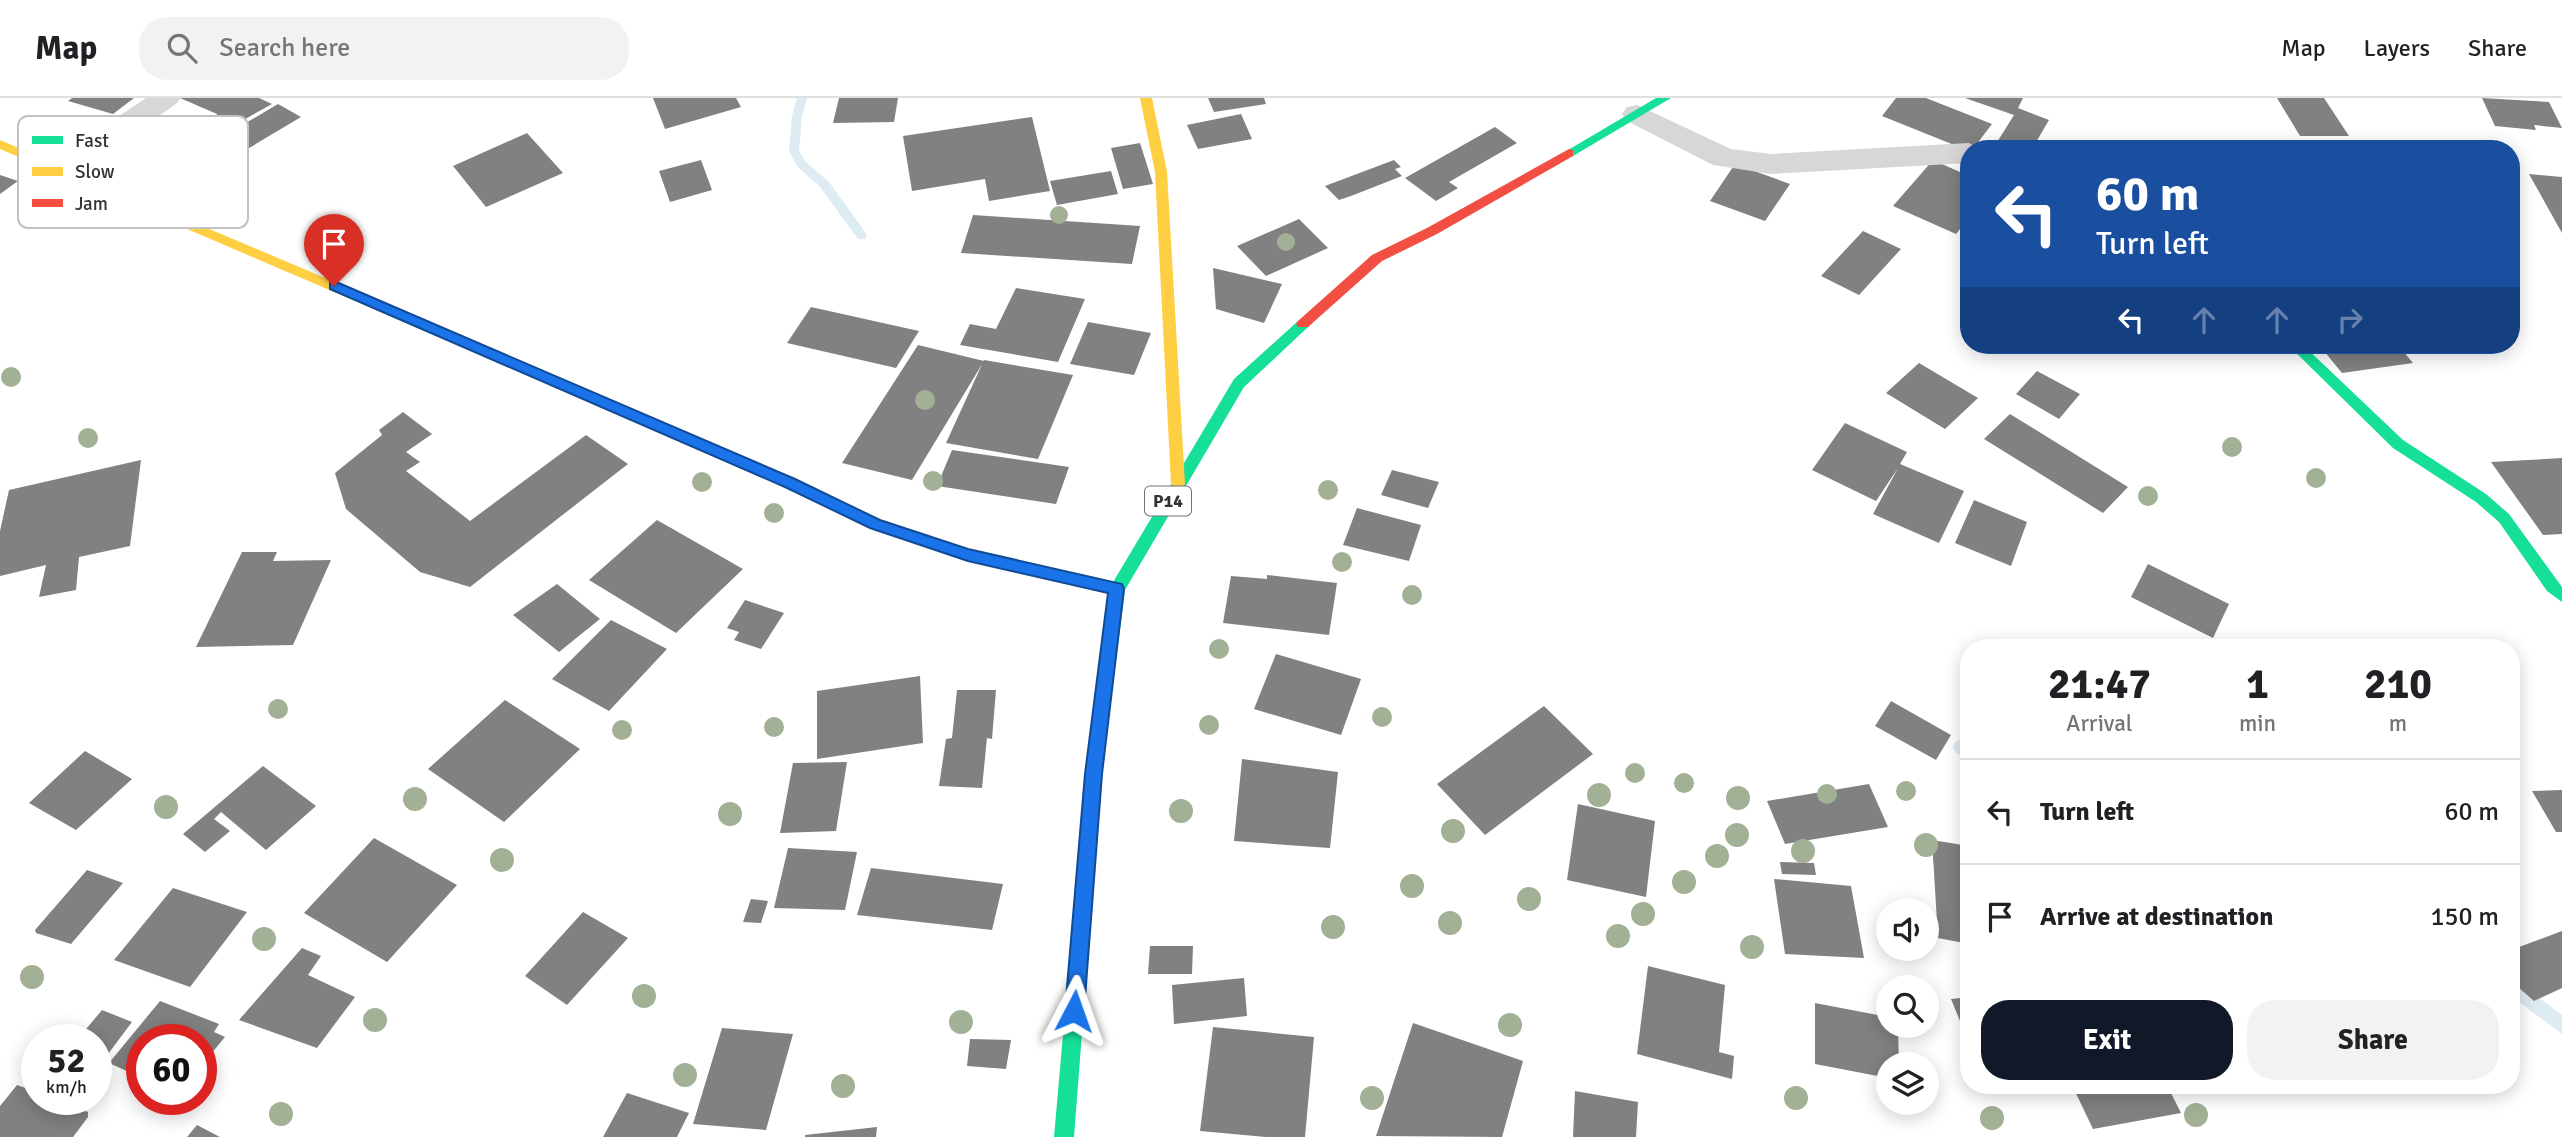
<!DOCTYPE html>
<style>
:root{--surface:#fff;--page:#f2f2f2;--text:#202124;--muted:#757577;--line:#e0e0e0;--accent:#111827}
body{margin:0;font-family:Signika,sans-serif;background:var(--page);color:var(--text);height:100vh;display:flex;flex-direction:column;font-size:26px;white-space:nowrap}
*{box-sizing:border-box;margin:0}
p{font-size:23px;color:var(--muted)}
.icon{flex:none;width:38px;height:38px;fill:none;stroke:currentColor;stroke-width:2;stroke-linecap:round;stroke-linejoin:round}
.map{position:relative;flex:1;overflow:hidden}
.details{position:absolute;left:1960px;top:541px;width:560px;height:455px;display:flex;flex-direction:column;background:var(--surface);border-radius:28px;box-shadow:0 4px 18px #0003}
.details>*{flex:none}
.banner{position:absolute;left:1960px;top:42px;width:560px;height:214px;border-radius:28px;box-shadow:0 4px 18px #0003;background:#1a4fa0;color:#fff;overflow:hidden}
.fabs{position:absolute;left:1876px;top:800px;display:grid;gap:14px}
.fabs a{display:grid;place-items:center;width:63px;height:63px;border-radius:50%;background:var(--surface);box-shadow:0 4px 18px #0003;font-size:35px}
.speed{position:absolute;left:21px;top:926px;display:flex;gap:14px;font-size:35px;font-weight:700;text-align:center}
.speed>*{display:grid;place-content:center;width:91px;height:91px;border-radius:50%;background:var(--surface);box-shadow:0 4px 18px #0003;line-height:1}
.speed small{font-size:18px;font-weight:400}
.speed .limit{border:10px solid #d22;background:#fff;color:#111}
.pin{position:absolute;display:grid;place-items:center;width:60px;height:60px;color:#fff;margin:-72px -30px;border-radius:50% 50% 50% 0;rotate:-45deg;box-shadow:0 0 7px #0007}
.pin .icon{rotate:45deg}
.me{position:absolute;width:77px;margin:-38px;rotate:4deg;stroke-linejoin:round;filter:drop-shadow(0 0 5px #0008)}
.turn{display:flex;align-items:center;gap:24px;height:147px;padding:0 21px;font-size:32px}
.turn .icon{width:91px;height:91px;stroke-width:2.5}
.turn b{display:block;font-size:49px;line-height:60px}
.lanes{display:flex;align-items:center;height:66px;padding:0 21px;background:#0003;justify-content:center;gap:35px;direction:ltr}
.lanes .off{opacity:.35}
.eta{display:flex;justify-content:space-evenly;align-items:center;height:119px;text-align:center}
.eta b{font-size:42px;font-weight:700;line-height:49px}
.cta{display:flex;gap:14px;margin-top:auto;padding:14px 21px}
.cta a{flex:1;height:80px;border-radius:28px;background:var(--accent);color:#fff;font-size:28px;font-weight:700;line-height:80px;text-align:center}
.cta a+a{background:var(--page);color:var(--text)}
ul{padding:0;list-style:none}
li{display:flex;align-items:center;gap:21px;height:105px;padding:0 21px;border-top:2px solid var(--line)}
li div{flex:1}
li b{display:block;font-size:26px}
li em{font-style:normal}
header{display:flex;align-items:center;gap:42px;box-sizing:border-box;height:98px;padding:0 35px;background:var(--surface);border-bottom:2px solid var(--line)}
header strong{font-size:33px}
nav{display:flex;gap:38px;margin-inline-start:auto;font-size:24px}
.search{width:490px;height:63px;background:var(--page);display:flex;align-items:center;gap:18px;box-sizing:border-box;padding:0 24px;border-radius:28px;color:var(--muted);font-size:26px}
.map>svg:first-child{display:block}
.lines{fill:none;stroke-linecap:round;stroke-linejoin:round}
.stream{fill:#ddebf3;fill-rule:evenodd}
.building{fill:#818181}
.street{fill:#d7d7d7;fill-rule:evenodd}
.fast{fill:#16e098;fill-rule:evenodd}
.slow{fill:#ffcf43;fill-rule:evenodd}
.jam{fill:#f24e42;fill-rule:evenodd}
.tree{fill:#a2b095}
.route{fill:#1a73e8;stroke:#114b97;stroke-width:2}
.labels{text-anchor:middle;stroke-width:7;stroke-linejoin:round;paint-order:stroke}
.shield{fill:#fff;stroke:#707070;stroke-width:2}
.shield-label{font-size:18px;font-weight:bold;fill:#333}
.key{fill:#fff;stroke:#c2c2c2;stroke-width:2}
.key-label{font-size:19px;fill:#333}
</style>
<header>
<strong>Map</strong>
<div class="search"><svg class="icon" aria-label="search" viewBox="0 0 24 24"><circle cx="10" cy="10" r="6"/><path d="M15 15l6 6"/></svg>Search here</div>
<nav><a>Map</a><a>Layers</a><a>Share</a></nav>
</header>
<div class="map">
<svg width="2562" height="1039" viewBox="0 0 2562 1039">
<rect width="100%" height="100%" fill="#fff"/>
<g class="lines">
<path class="stream" d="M797 0H807L802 18 799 53 806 64 829 84 866 135V141H858L821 90 798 69 789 53 792 18Z
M1960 642 1969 647V661L1955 654 1953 649 1955 644Z
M2511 879 2562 917V936L2511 898Z"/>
</g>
<path class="building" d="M72 0H134L113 16 68 3Z
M180 0H259L272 6 231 29 215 22 217 16Z
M653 0H736L741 9 665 31Z
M839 0H898L894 24 833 25Z
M1208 0H1264L1266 6 1214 14Z
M1896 0H1926L1992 26 1973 51 1969 53 1882 18Z
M1965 0H2023L2018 10 2049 22 2032 51H1998L1994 49 2014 17Z
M2277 0H2324L2349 38H2300Z
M2482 0 2549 4 2562 30 2534 27 2536 32 2495 28Z
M278 6 301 19 194 83 171 69Z
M1241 16 1252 41 1198 51 1187 27Z
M1032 19 1050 93 989 103 985 81 912 93 903 38Z
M1495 29 1517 45 1449 84 1458 90 1436 103 1405 80Z
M527 35 563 75 486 109 453 68Z
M1140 45 1153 86 1123 91 1111 50Z
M701 62 712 92 670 104 659 73Z
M1394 62 1401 69 1395 71 1402 78 1351 98 1339 102 1325 88Z
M1933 62 1969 78V120L1956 136 1893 108Z
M1735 66 1790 86 1765 123 1710 103Z
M1111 73 1118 96 1057 107 1050 83Z
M2529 76 2562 79V135Z
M0 77 18 83 0 96Z
M973 117 1140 128 1132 166 961 155Z
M1299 121 1328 150 1266 178 1237 148Z
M1863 133 1901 151 1859 197 1821 178Z
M1213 170 1282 186 1264 225 1216 211Z
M1016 190 1085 201 1058 264 960 247 970 226 996 231Z
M811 209 919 233 896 270 787 245Z
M1088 224 1151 235 1134 277 1070 266Z
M918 247 984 263 912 382 842 365Z
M2319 247H2398L2413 265 2342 275Z
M2408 247H2452L2456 251 2412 253Z
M984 262 1073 277 1038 361 946 345Z
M1919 265 1978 300 1945 331 1886 295Z
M2037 273 2080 296 2059 321 2016 296Z
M403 314 432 336 406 354 420 364 406 373 470 423 586 337 628 366 470 489 420 474 346 411 335 375 382 337 379 332Z
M2010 316 2128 389 2103 415 1984 341Z
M1845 325 1907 354 1900 366 1964 393 1939 445 1873 416 1898 370 1876 403 1812 372Z
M952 352 1069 369 1056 406 937 388Z
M2562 360V436L2543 437 2491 364Z
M141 362 130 448 79 459 76 492 39 499 46 467 0 478V433L9 392Z
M1392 372 1439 384 1428 410 1381 397Z
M1974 402 2027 424 2011 468 1955 445Z
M1357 410 1421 427 1409 463 1343 447Z
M657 422 743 471 676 535 589 482Z
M242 454H277L273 463 331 462 293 547 196 549Z
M2148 466 2229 506 2213 540 2131 499Z
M1267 477 1337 485 1329 537 1223 525 1231 478 1267 481Z
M557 486 600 521 559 554 513 517Z
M745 502 784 515 761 551 734 542 739 534 727 530Z
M611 522 667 551 609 613 552 581Z
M1276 556 1361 581 1341 637 1254 611Z
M920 578 923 645 817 661V593Z
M957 592H996L992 641 987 640 982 690 939 688 946 641 952 640Z
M505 602 580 651 504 724 428 671Z
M1891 603 1951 637 1936 662 1875 628Z
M1544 608 1593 656 1485 737 1437 686Z
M85 653 132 681 76 732 29 705Z
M1242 661 1338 674 1330 750 1234 743Z
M847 664 836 733 780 735 793 665Z
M263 668 316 708 266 752 221 714 214 721 230 733 205 754 183 736Z
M1869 686 1888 729 1785 746 1767 703Z
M2562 692V734H2556L2532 693Z
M1578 706 1655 723 1646 799 1567 782Z
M374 740 457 787 387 864 304 815Z
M1932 742 1969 748V846L1938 840Z
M788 750 857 754 845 812 774 810Z
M1780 764 1814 765 1816 777 1782 776Z
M871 770 1003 786 992 832 857 817Z
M87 772 123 785 71 846 36 835 35 832Z
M1774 781 1851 788 1864 860 1785 856Z
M173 790 247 814 190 889 114 862Z
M751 801 768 803 761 825 743 824Z
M583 814 628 840 567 907 525 878Z
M2562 833V890L2534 903 2511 883V852Z
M1150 848H1193L1192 876H1148Z
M302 850 321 858 308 877 355 899 317 950 239 922Z
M1648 868 1725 887 1719 954 1734 958 1732 981 1637 956Z
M1244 880 1247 918 1174 926 1172 887Z
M1969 899V945L1951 901Z
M160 903 219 926 214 934 225 939 201 968V942H142V980L109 965Z
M1815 905 1888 919V928H1898L1899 966H1888V980L1815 966Z
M102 912 132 924 96 972V942H77Z
M1413 925 1523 963 1502 1039 1376 1038Z
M1213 929 1314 939 1305 1039H1266L1200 1033Z
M722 930 793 936 766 1032 693 1026Z
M970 941 1011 942 1006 971 967 968Z
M17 987 37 994V1001H54L88 1014V1019L73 1039H0V1008Z
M1986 987H2024V989L1989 994Z
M2072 987H2167L2181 1015 2093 1031Z
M1575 993 1638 1004 1636 1039H1573Z
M627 995 689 1015 677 1039H603Z
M197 1027 220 1039H187Z
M877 1029 876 1039H805V1037Z"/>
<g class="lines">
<path class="street" d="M146 0H181L176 6 72 78 61 81 50 78 46 71 50 64Z
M1637 7 1731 51 1771 56 1969 45 1981 51H1969V65L1771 76 1713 67 1627 23 1622 16 1627 9Z"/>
<path class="fast" d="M1656 0H1671L1573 58H1565L1563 55Z
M379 203 793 380 795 384 793 388H783L374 211V205Z
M1303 221 1310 226 1308 229 1244 289 1125 492 1102 675 1074 1039H1054L1086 675 1109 491 1234 281 1298 223Z
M2288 247H2303L2403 342 2486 396 2509 416 2562 489V504L2547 493 2499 424 2476 404 2393 350Z"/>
<path class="slow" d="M1140 0H1152L1167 74 1185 386 1178 392 1171 386 1155 74Z
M0 42 384 205 386 208 379 213 374 211 0 51Z
M788 378 880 422 968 451 1117 485 1122 487 1125 491 1122 495 1117 497 968 463 870 430 783 388 781 384Z"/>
<path class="jam" d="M1569 51 1573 52V58L1437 136 1382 163 1308 229H1298L1296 226 1298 223 1372 157 1427 130Z"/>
</g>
<g class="tree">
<circle cx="1059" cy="117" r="9"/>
<circle cx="1286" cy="144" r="9"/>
<circle cx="11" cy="279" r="10"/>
<circle cx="925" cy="302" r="10"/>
<circle cx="88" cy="340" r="10"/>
<circle cx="2232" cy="349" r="10"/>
<circle cx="2316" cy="380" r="10"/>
<circle cx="933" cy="383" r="10"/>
<circle cx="702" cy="384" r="10"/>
<circle cx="1328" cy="392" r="10"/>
<circle cx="2148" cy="398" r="10"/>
<circle cx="774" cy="415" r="10"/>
<circle cx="1342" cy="464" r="10"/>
<circle cx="1412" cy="497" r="10"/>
<circle cx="1219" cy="551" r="10"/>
<circle cx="278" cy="611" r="10"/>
<circle cx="1382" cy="619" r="10"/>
<circle cx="1209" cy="627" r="10"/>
<circle cx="774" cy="629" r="10"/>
<circle cx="622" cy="632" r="10"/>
<circle cx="1635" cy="675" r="10"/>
<circle cx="1684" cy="685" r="10"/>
<circle cx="1906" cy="693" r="10"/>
<circle cx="1599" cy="697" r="12"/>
<circle cx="1827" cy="696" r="10"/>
<circle cx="1738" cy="700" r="12"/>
<circle cx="415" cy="701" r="12"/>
<circle cx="166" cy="709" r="12"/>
<circle cx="1181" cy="713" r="12"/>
<circle cx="730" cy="716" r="12"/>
<circle cx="1453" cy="733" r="12"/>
<circle cx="1737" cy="737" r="12"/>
<circle cx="1926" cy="747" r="12"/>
<circle cx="1803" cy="753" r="12"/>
<circle cx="1717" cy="758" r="12"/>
<circle cx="502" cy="762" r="12"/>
<circle cx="1684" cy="784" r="12"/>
<circle cx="1412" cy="788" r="12"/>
<circle cx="1529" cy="801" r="12"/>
<circle cx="1643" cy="816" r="12"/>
<circle cx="1450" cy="825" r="12"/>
<circle cx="1333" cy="829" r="12"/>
<circle cx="1618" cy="838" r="12"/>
<circle cx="264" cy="841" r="12"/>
<circle cx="1752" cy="849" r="12"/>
<circle cx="32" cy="879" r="12"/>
<circle cx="644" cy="898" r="12"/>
<circle cx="375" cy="922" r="12"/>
<circle cx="961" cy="924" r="12"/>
<circle cx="1510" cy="927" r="12"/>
<circle cx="685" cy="977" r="12"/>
<circle cx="843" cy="988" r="12"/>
<circle cx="1372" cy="1000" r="12"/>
<circle cx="1796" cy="1000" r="12"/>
<circle cx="281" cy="1016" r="12"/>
<circle cx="2196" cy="1017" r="12"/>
<circle cx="1992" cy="1020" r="12"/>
</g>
<path class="route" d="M334 183 795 381 880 422 968 451 1122 486 1124 491 1102 676 1084 913 1081 920 1074 922 1067 920 1065 913 1085 676 1108 495 968 463 870 430 785 389 330 191V184Z"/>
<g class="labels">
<rect class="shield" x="1145" y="388.5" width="46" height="29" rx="5"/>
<g class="shield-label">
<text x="1168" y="409">P14</text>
</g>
</g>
<rect x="18" y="18" width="230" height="112" rx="10" class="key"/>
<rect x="32" y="38" width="31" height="8" fill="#16e098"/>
<rect x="32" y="69" width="31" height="9" fill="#ffcf43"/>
<rect x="32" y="101" width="31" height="8" fill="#f24e42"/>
<g class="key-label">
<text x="75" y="49">Fast</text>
<text x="75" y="80">Slow</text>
<text x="75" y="112">Jam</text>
</g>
</svg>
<div class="fabs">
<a><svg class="icon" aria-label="sound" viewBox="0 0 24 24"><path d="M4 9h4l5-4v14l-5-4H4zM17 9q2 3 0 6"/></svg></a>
<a><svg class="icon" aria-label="search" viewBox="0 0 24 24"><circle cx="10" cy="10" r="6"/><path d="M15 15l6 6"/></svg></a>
<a><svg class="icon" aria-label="layers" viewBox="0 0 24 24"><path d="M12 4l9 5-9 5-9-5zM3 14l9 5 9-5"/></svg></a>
</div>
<div class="speed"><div>52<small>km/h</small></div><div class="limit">60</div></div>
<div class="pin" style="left:334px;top:188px;background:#d93025"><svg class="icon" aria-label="arrive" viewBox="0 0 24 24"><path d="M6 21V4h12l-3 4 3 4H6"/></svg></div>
<svg class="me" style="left:1074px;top:913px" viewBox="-20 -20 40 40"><path d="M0-17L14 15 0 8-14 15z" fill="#1a73e8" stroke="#fff" stroke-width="4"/></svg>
<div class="banner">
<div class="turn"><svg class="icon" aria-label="left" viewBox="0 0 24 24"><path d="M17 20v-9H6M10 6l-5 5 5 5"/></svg><div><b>60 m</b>Turn left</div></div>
<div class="lanes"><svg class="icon" aria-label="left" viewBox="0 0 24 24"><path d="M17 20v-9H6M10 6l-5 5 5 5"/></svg><svg class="icon off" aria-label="ahead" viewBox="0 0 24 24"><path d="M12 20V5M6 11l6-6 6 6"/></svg><svg class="icon off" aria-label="ahead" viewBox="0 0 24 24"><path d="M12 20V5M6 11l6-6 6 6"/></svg><svg class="icon off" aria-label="right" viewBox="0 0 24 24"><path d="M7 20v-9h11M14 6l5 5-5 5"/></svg></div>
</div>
<section class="details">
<div class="eta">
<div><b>21:47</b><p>Arrival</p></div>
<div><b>1</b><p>min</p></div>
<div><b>210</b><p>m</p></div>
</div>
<ul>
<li><svg class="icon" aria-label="left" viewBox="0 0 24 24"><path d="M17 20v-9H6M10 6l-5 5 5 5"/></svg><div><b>Turn left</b></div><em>60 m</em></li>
<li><svg class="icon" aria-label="arrive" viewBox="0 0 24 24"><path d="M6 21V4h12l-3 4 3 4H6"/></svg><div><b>Arrive at destination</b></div><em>150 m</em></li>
</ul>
<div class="cta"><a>Exit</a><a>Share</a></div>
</section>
</div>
